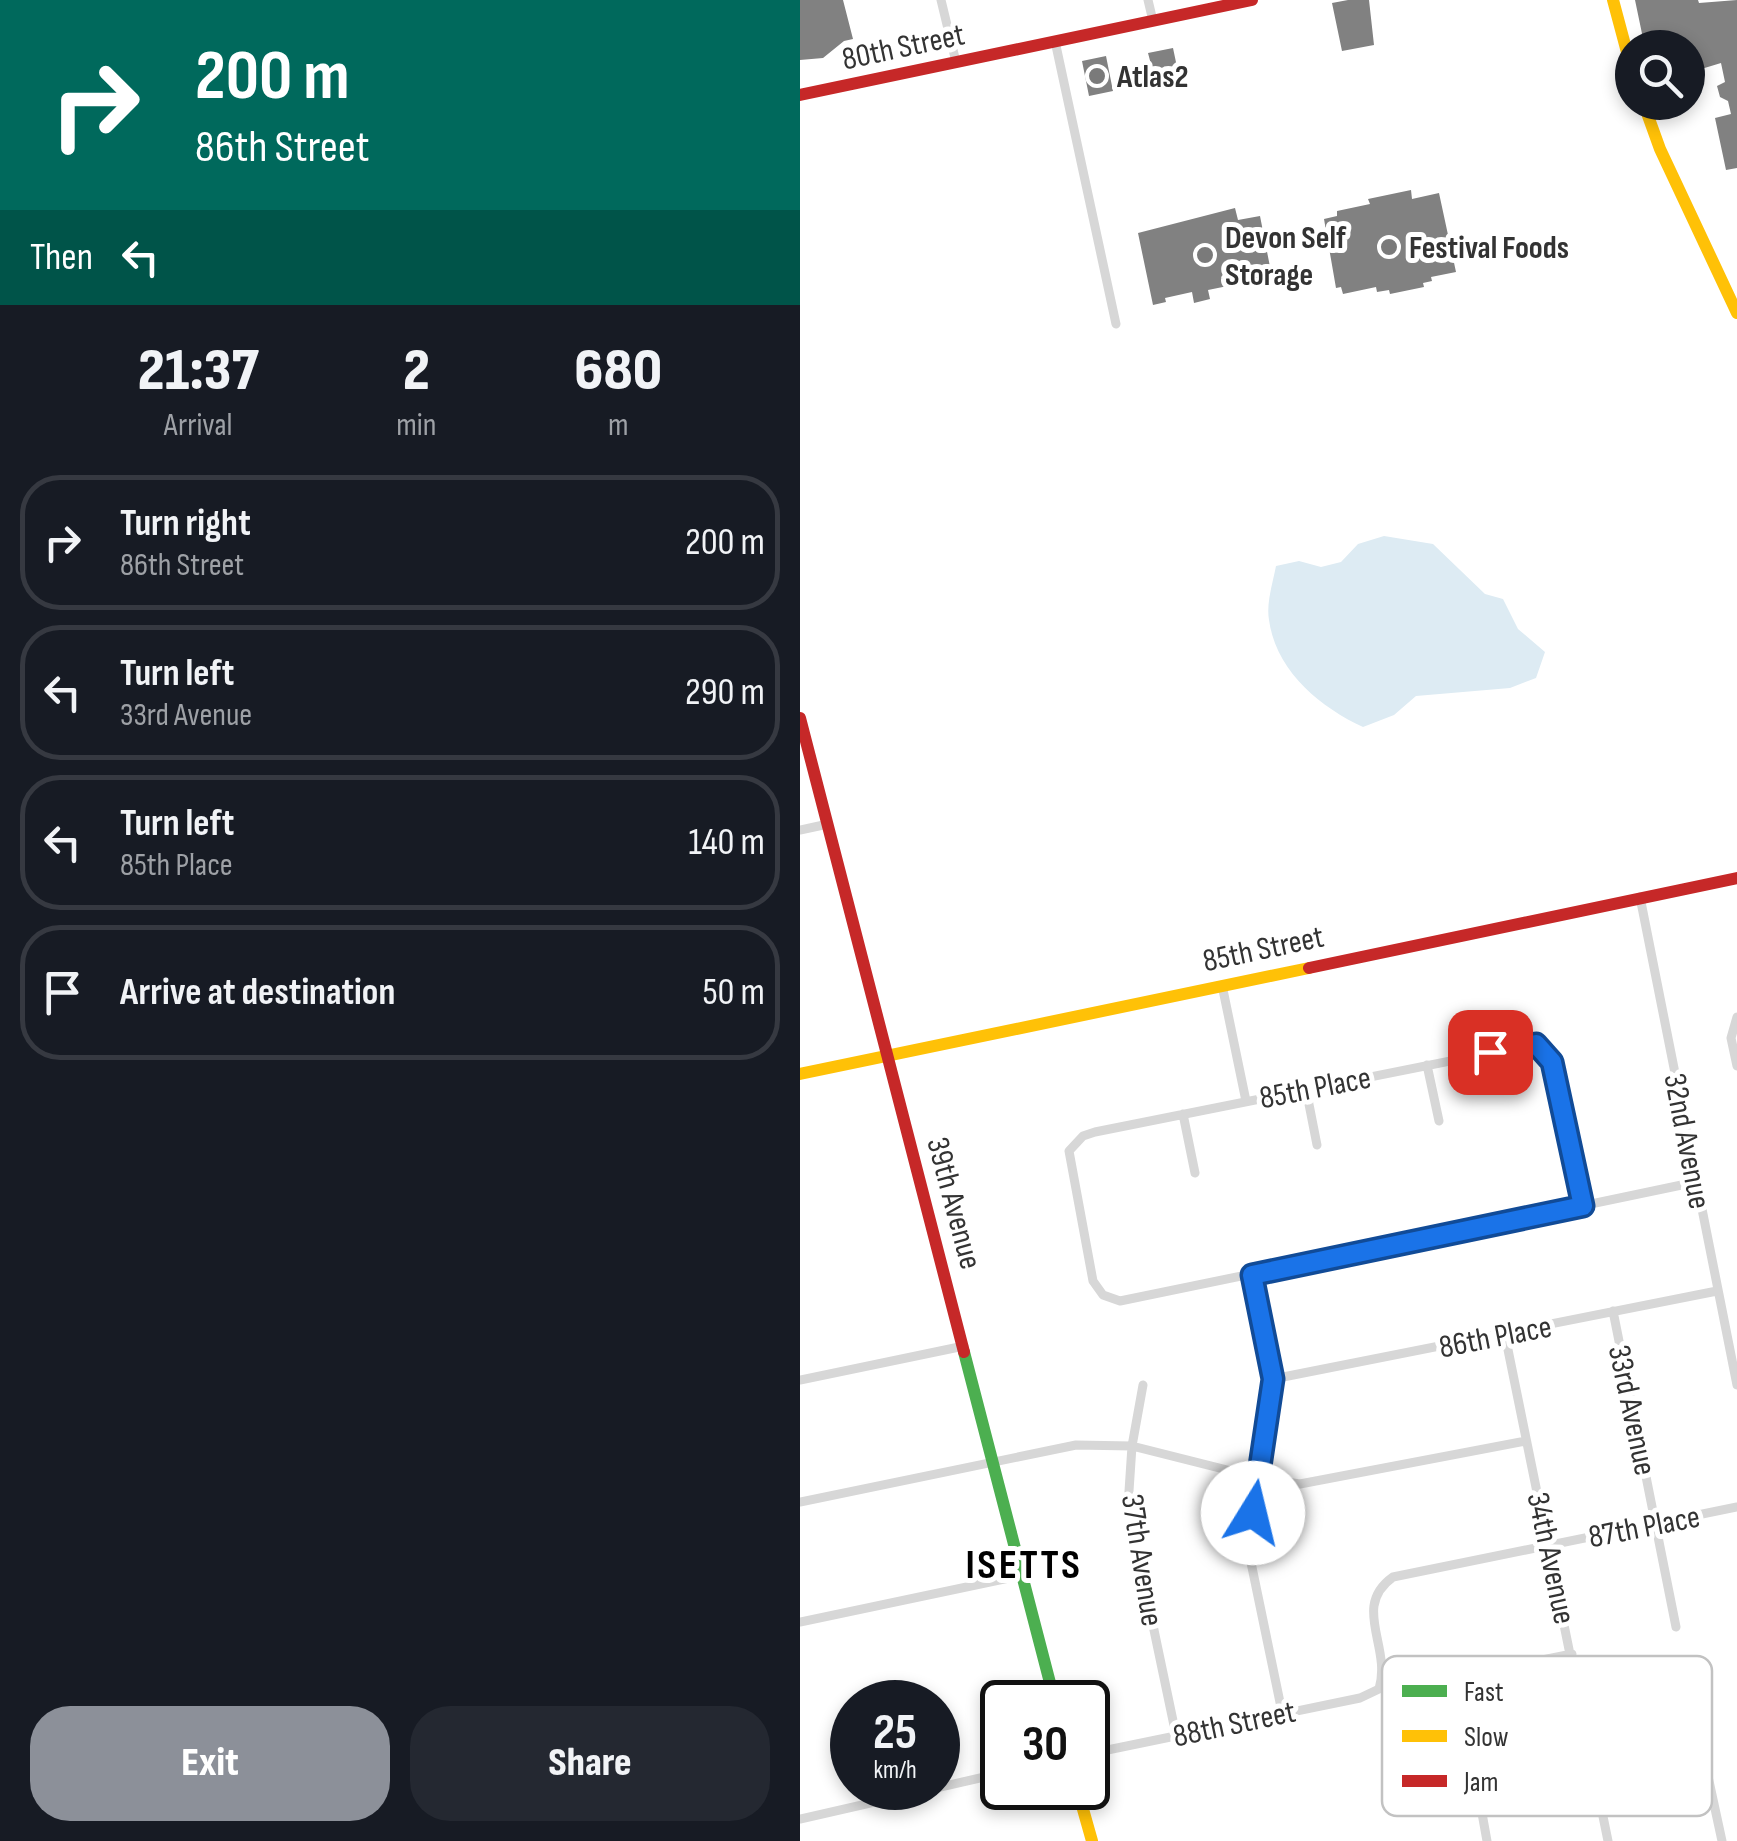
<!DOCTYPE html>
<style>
:root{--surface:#171b24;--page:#242831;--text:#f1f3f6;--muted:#9ea1a6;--line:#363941;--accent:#8c9099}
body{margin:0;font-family:"Sofia Sans Condensed",sans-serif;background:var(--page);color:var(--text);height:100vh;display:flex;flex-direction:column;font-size:38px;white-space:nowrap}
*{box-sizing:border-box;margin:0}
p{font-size:32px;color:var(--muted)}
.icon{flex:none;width:55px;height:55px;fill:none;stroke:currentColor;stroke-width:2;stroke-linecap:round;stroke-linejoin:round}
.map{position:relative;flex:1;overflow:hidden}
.details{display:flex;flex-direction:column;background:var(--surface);width:800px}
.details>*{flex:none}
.top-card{background:#00695c;color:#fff;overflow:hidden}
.tools{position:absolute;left:815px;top:30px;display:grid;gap:20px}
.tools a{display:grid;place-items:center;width:90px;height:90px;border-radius:50%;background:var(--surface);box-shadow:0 5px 15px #0003;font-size:50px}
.speed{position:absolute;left:30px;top:1680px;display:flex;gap:20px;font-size:50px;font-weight:700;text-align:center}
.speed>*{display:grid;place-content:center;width:130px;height:130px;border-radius:50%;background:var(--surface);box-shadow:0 5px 15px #0003;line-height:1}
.speed small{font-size:25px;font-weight:400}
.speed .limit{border:5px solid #111;border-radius:15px;background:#fff;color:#111}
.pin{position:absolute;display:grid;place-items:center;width:85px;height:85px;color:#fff;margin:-42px;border-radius:20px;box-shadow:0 5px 15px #0006}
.me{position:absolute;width:110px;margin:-55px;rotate:9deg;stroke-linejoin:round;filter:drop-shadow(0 0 8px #0008)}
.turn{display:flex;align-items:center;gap:35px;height:210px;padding:0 30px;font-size:45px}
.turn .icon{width:130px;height:130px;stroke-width:2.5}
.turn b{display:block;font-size:70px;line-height:85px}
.then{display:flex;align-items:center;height:95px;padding:0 30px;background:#0003;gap:20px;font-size:38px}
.eta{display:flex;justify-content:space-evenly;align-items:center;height:170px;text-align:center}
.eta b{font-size:60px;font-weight:800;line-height:70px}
.cta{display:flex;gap:20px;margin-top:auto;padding:20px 30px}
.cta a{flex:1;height:115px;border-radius:40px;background:var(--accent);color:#fff;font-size:40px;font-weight:800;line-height:115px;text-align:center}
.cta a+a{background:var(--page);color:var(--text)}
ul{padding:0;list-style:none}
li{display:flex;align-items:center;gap:30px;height:135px;margin:0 20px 15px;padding:0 10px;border:5px solid var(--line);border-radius:40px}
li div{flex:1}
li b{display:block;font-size:38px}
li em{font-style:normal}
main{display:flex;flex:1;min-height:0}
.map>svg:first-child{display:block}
.water{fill:#ddebf3}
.building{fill:#818181}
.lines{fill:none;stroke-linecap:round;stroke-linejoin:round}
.street{stroke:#d7d7d7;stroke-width:9}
.fast{stroke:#4caf50;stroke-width:12}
.slow{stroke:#ffc107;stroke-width:12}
.jam{stroke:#c62828;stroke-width:12}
.route-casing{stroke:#114b97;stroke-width:25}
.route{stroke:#1a73e8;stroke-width:18}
.poi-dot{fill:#7a7a7a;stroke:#fff;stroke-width:4}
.labels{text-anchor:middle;stroke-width:10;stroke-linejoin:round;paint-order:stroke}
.street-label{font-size:32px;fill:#333;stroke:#fff}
.poi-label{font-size:32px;font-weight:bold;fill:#333;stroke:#fff;text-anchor:start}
.district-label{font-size:42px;font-weight:bold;letter-spacing:2.5px;fill:#000;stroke:#fff}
.key{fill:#fff;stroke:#c2c2c2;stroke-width:2.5}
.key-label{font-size:28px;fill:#333}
</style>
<main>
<section class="details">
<div class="top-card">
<div class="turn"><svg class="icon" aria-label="right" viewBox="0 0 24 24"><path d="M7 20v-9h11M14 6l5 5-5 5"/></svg><div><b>200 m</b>86th Street</div></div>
<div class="then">Then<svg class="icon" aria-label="left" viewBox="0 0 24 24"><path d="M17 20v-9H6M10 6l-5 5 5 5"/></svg></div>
</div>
<div class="eta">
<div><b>21:37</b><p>Arrival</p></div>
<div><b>2</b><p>min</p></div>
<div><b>680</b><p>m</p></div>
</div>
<ul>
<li><svg class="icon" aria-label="right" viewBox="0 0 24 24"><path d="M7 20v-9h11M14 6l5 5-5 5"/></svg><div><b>Turn right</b><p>86th Street</p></div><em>200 m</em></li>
<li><svg class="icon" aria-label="left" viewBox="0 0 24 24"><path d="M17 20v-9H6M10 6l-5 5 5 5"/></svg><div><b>Turn left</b><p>33rd Avenue</p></div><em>290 m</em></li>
<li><svg class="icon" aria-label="left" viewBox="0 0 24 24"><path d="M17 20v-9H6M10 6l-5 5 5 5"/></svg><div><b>Turn left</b><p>85th Place</p></div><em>140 m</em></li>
<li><svg class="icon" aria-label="arrive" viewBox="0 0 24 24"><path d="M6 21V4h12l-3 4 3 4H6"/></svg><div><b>Arrive at destination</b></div><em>50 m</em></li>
</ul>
<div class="cta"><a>Exit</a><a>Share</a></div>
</section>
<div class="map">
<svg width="937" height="1841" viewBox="0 0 937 1841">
<rect width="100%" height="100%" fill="#fff"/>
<path class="water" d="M584 536 633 544 685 594 703 599 718 629 745 652 736 678 710 688 616 696 594 715 563 727C520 707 476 671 469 620 466 603 473 582 476 566L499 561 521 567 541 562 558 544Z"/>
<path class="building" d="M0 0H43L53 39 44 41 23 58 0 60Z
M548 0H569L574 45 542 51 532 3Z
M835 0H898L899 3 937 0V168L926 170 915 118 931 114 928 101 920 97 917 86 925 82 921 63 888 73V48H845Z
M373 48 381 86 358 91 348 53Z
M306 56 313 91 289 96 282 61Z
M611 190 612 199 639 193 656 272 631 277 632 281 623 283 624 287 590 294 589 290 577 292 576 287 543 294 541 287 536 288 524 219 537 216V211L570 204 568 199Z
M435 208 438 220 460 216 472 277 408 290 410 299 394 303 392 292 365 298 366 302 353 305 338 233Z"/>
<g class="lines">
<path class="street" d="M141 0 156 62
M348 0 353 21
M255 41 316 324
M0 830 28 824
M840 897 937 1385
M422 985 446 1101
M937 1017 931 1038 937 1066
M627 1065 639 1121
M506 1089 517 1145
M383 1114 395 1173
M783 1206 751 1062 735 1044 295 1132 283 1136 269 1151 293 1281 303 1295 320 1301C512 1263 704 1222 896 1182
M451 1275 473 1379 448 1548 482 1712
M813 1311 876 1627
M705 1335 808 1841
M473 1379 917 1291
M0 1380 164 1346
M343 1385 332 1446 328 1506 376 1735
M0 1502 276 1445 332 1446 459 1478 500 1484 726 1441
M0 1622 223 1575
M696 1669 772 1654
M901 1744 922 1841
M288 1754 560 1698 579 1689C592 1646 551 1607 593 1577L937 1507
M0 1819 202 1773
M687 1841 680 1802 687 1787 793 1764"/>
<path class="fast" d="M164 1352 255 1702"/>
<path class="slow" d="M813 0 832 71
M843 102 860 149 937 313
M0 1074 509 968
M277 1788 292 1841"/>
<path class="jam" d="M0 95 452 0
M0 718 164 1352
M509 968 937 878"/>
</g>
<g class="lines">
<g class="route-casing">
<path id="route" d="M453 1513 473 1379 452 1275 783 1206 752 1062 736 1044 690 1052"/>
</g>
<use href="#route" class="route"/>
</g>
<g class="poi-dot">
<circle cx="297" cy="76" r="10"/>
<circle cx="589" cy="247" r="10"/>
<circle cx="405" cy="255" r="10"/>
</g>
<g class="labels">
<g class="street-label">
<text transform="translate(103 46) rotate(-12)" y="11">80th Street</text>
<text transform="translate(463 948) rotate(-12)" y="11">85th Street</text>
<text transform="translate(515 1087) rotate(-11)" y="11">85th Place</text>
<text transform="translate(888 1141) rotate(79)" y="11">32nd Avenue</text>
<text transform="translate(155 1203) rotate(75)" y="11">39th Avenue</text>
<text transform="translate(695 1336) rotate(-11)" y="11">86th Place</text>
<text transform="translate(833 1410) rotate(78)" y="11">33rd Avenue</text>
<text transform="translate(844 1526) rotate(-11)" y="11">87th Place</text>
<text transform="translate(752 1558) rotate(78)" y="11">34th Avenue</text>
<text transform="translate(343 1560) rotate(81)" y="11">37th Avenue</text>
<text transform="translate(434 1723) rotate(-12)" y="11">88th Street</text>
</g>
<g class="poi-label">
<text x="317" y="87">Atlas2</text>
<text x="425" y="248">Devon Self<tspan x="425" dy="37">Storage</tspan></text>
<text x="609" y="258">Festival Foods</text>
</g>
<g class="district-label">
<text x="224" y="1578">ISETTS</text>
</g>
</g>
<rect x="582" y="1656" width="330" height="160" rx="15" class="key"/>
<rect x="602" y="1685" width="45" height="12" fill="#4caf50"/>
<rect x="602" y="1730" width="45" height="12" fill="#ffc107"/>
<rect x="602" y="1775" width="45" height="12" fill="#c62828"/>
<g class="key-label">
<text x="664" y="1701">Fast</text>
<text x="664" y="1746">Slow</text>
<text x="664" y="1791">Jam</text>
</g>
</svg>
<div class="tools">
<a><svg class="icon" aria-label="search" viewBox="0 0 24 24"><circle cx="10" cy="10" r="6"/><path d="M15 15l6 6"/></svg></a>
</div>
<div class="speed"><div>25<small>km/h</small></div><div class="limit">30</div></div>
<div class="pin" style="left:690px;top:1052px;background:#d93025"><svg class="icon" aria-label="arrive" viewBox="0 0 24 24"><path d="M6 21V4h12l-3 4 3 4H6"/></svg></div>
<svg class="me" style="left:453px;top:1513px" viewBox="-20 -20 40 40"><circle r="19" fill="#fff"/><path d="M0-13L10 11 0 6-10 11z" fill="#1a73e8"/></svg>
</div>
</main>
